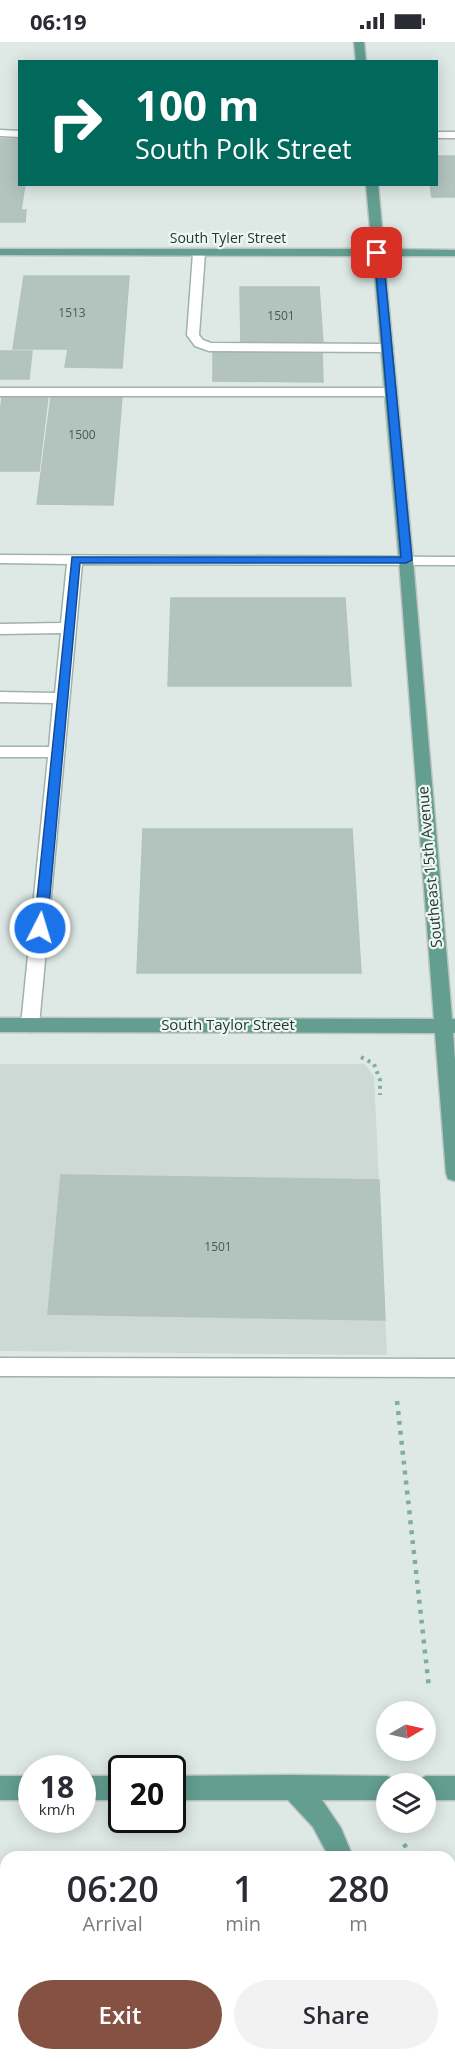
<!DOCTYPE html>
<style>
:root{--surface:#fff;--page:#f2f2f3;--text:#2b2b33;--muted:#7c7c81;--accent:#845143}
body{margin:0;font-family:"Open Sans",sans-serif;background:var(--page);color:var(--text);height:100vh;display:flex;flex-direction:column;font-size:22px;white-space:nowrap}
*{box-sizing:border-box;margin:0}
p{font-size:20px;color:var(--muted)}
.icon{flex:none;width:33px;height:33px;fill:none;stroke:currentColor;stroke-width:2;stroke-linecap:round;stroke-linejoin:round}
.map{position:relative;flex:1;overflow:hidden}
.drawer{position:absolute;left:0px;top:1809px;width:456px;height:210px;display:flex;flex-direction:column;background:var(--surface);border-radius:18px 18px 0 0;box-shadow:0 3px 15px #0003}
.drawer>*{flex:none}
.hud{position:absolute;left:18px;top:18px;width:420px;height:126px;border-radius:0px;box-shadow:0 3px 15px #0003;background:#00695c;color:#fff;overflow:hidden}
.needle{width:39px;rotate:81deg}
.controls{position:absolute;left:376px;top:1659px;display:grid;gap:12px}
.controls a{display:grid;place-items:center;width:60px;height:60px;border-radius:50%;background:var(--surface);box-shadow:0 3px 15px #0003;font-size:30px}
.speed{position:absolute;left:18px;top:1713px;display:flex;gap:12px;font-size:30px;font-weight:700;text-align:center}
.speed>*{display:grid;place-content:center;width:78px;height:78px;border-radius:50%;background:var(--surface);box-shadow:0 3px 15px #0003;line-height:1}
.speed small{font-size:15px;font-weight:400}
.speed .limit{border:3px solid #111;border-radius:9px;background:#fff;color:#111}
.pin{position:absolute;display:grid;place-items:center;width:51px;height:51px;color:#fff;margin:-26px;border-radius:12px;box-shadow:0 3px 9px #0006}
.me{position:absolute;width:66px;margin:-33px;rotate:5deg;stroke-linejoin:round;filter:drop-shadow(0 0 4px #0008)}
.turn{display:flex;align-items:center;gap:21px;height:126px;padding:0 18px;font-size:27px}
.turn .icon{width:78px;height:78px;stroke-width:2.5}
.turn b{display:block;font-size:42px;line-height:51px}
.eta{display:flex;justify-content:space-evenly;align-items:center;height:102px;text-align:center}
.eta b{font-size:36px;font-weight:600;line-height:42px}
.action{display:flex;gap:12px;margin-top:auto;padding:12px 18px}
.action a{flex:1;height:69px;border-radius:36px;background:var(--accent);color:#fff;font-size:24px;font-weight:600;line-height:69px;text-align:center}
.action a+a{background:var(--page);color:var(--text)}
.status{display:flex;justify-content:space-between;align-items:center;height:42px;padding:0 30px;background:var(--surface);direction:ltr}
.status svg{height:16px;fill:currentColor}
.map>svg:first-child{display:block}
.built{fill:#ccd9d4}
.building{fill:#b3c4be;stroke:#b1c3bc;stroke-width:1.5}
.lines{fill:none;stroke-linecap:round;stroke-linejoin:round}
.minor-casing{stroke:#a1b1ac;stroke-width:3}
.major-casing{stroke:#bcc4c2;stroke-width:3}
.highway-casing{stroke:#bcc4c2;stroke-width:3}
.path-far1{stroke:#7fad9f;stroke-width:4;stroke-dasharray:3 4.5;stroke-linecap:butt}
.path{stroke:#7fad9f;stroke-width:4.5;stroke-dasharray:4 6;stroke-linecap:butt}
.minor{fill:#fff;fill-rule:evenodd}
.major{fill:#639e91;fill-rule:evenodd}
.highway{fill:#2c645a;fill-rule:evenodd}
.route{fill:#1a73e8;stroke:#114b97;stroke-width:1.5}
.labels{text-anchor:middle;stroke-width:4.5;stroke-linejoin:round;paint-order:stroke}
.number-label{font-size:12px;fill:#455c55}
.far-street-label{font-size:14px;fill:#203932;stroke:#eef6f2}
.street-label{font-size:15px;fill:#203932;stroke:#eef6f2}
</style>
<div class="status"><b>06:19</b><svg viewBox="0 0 49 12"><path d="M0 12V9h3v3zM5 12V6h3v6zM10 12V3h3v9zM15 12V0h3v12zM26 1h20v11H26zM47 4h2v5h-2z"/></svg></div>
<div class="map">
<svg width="455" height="2019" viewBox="0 0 455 2019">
<rect width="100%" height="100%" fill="#dee9e5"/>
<path class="built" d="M0 1022H365L374 1035 387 1313 0 1309Z"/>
<path class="building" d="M0 97H20V142H25L21 168H26L25 180H0Z
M436 114H455V155H432L430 142H436Z
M24 234H129L122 326 65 325 68 307H13Z
M240 245H319L323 302 241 303Z
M0 309H32L29 337H0Z
M213 309H322L323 340 213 339Z
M2 355H48L39 429H0V372Z
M51 355H122L113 463 37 462Z
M171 556H345L351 644H168Z
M143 787H352L361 931H137Z
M61 1133 379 1138 385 1278 48 1272Z"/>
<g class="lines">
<g class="minor-casing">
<path id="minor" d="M0 88 20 89V95L0 94Z
M436 90H455V96H436Z
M199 208 205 211 199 293 203 298 211 301 387 302 393 306 387 310 209 309 195 304 187 293 193 211Z
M0 346H391L397 350 391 354H0Z
M0 513 455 515V523L82 522 39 983 36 988 30 990 24 988 21 983 48 715H0V705H49L53 661 0 660V650L55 651 61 591 0 592V582L61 581 67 522 0 521Z
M0 1316 455 1317V1335L0 1334Z"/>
</g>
<g class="major-casing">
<path id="major" d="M354 0H364L366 20H356Z
M366 142H378L384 207 455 208V214H384L413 518 452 977H455V991H453L455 1018V1139L448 1137 446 1131 435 991 0 990V976L434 977 399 518 373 214 0 213V207H372Z
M292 1733 387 1734 395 1738 397 1742H387V1758H322L341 1786 353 1815H329L313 1785 288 1758H172V1734Z
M0 1734H32V1758H0Z
M82 1734H122V1758H82Z
M426 1734H455V1758H426V1742H416L418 1738Z
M347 2013H373V2019H347Z"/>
</g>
<g class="highway-casing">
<path id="highway" d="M450 1945H455V1971H450Z
M0 1948H6V1974H0Z"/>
</g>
<path class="path-far1" d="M361 1015 374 1022 380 1038V1053"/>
<path class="path" d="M397 1359 429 1646
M404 1802 412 1815
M444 2013 445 2019"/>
<use href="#minor" class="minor"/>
<use href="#major" class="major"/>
<use href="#highway" class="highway"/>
</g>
<path class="route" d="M374 209 381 211 385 233 412 518 406 521H80L47 886 40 891 36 890 34 886 72 515H401Z"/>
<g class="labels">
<g class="number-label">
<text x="72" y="275">1513</text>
<text x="281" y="278">1501</text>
<text x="82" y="397">1500</text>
<text x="218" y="1209">1501</text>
</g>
<g class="far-street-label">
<text x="228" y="201">South Tyler Street</text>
</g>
<g class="street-label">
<text transform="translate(430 825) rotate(-95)" y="5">Southeast 15th Avenue</text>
<text x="228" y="988">South Taylor Street</text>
</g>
</g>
</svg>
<div class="controls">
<a><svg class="needle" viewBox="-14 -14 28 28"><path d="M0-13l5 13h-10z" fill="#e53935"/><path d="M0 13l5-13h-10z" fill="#7c7c81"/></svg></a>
<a><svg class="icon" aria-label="layers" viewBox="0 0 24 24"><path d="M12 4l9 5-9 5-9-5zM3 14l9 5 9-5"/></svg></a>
</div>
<div class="speed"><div>18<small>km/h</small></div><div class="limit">20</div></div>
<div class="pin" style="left:377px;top:211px;background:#d93025"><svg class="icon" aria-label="arrive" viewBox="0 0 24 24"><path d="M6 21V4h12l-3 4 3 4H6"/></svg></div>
<svg class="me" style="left:40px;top:886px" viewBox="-20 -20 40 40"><circle r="17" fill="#1a73e8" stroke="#fff" stroke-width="3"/><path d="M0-11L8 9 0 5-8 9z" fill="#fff"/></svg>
<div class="hud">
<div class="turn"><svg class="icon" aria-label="right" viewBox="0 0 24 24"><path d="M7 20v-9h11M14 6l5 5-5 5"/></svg><div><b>100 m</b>South Polk Street</div></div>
</div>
<section class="drawer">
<div class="eta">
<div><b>06:20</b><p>Arrival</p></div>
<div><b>1</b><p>min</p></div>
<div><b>280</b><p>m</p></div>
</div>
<div class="action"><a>Exit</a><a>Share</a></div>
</section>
</div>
